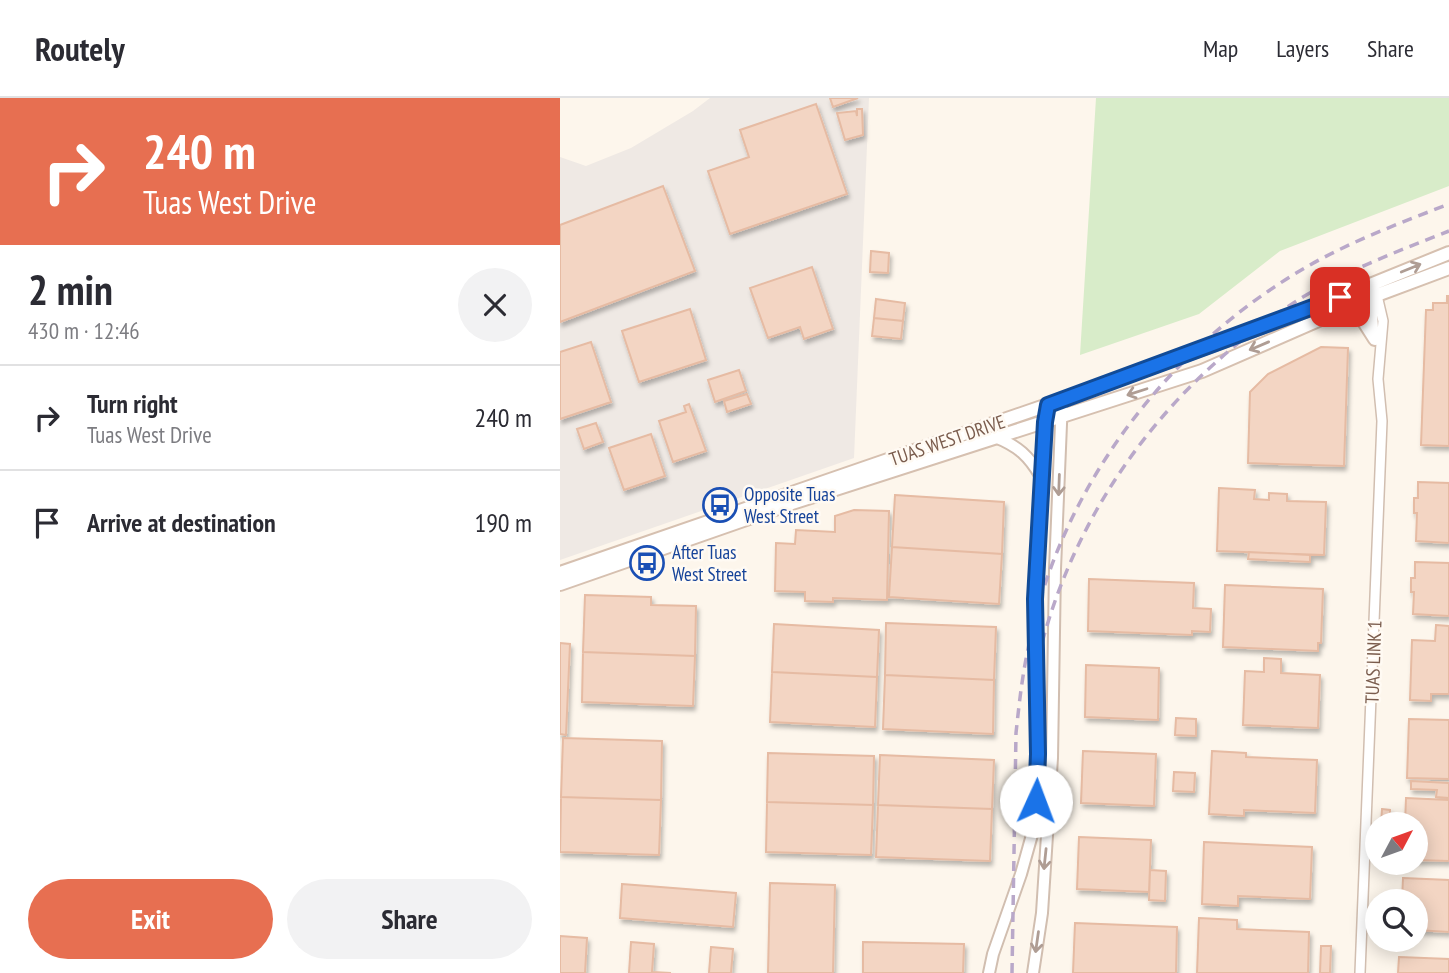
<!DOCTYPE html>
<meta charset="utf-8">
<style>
:root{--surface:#fff;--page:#f2f2f3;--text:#2b2b33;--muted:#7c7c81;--line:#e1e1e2;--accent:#e76f51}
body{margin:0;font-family:"PT Sans Narrow",sans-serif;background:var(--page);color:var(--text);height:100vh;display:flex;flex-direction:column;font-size:26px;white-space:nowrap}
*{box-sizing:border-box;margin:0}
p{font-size:23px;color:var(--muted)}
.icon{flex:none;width:38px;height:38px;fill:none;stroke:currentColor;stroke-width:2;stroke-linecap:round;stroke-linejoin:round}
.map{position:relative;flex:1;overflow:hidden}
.sheet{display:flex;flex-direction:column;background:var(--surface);width:560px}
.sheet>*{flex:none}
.banner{background:#e76f51;color:#fff;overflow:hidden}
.needle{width:46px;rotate:49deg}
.controls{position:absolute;left:805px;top:714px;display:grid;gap:14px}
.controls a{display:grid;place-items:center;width:63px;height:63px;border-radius:50%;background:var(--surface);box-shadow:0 4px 18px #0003;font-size:35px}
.pin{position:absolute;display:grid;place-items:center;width:60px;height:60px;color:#fff;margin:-30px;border-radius:14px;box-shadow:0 4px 10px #0006}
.me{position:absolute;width:77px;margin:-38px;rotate:2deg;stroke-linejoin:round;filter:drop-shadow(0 0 5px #0008)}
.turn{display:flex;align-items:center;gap:24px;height:147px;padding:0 28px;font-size:32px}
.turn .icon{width:91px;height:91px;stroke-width:2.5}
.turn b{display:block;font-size:49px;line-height:60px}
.round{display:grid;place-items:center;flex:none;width:74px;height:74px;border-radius:37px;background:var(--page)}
.headline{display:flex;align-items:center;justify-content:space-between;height:119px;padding:0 28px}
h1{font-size:42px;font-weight:700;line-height:52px}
.button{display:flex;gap:14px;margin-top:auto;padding:14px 28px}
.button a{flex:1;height:80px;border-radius:42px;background:var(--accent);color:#fff;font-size:28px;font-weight:700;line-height:80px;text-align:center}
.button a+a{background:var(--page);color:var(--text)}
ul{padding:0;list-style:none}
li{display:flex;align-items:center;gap:21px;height:105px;padding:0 28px;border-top:2px solid var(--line)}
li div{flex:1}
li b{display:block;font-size:26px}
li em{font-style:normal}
header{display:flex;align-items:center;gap:42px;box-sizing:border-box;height:98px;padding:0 35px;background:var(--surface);border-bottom:2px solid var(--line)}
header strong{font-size:33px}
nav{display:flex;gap:38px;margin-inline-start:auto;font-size:24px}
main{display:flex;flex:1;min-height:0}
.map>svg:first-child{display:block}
.industrial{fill:#efe9e4}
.green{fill:#d8ecc9}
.building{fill:#f3d5c3;stroke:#e6bba3;stroke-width:2;filter:url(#shadow)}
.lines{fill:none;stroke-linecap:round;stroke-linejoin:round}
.minor-casing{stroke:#d1beb0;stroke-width:12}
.tertiary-casing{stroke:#d1beb0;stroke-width:14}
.secondary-casing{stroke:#d6c0b0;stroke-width:16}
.minor{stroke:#fff;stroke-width:9}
.tertiary{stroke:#fff;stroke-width:10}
.secondary{stroke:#fff;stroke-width:12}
.rail{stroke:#b9a8c9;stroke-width:3.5;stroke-dasharray:10 7;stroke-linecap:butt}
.oneway{stroke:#af9d94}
.route-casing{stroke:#114b97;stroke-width:18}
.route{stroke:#1a73e8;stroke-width:12}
.labels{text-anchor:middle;stroke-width:5;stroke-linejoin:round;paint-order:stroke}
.street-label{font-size:19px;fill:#7a5c4d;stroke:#fffaf3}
.transit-label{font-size:19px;fill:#164399;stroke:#fffaf3;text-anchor:start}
</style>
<header>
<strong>Routely</strong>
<nav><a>Map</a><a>Layers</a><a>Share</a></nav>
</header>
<main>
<section class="sheet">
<div class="banner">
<div class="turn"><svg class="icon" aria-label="right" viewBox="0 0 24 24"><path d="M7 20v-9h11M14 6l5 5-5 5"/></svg><div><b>240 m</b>Tuas West Drive</div></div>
</div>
<div class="headline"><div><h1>2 min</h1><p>430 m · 12:46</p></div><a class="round"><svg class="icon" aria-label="close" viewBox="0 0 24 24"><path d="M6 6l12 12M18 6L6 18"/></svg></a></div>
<ul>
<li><svg class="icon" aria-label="right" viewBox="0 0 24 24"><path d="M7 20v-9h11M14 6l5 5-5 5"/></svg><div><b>Turn right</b><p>Tuas West Drive</p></div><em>240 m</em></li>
<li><svg class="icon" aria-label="arrive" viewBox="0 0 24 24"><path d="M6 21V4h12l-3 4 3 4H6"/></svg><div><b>Arrive at destination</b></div><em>190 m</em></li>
</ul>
<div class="button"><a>Exit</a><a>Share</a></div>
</section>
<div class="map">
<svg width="889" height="875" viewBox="0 0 889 875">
<defs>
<filter id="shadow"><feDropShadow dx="2" dy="4" stdDeviation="2" flood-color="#0004"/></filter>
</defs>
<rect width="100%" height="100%" fill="#fdf6ec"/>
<path class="industrial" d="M150 0H309L294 360 0 462V59L26 68 71 50 133 13Z"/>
<path class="green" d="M536 0H889V88L720 153 639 216 520 257Z"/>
<path class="building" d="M270 0H298L273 9Z
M256 6 287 96 170 136 148 73 189 59 180 32Z
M297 11H302L303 37 285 42 277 15 296 13 297 18Z
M103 88 135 173 0 224V127Z
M311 153 329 155 328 175 310 174Z
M252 169 273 231 244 241 240 229 208 240 190 190Z
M887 198H889V348L861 347 866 212H873V205H887Z
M316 201 345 205 343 223 314 220Z
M130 211 146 262 79 284 62 233Z
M314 220 343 223 341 241 312 238Z
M31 244 51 304 0 321V254Z
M761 249 788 250 784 368 688 365 690 294 708 276Z
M179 272 186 293 155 304 148 282Z
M187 296 191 306 167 314 164 303Z
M129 306 146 353 113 364 99 323 126 314 124 308Z
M36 325 43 344 24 351 17 331Z
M91 336 105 378 64 392 49 350Z
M858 384 889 385V445L856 443 857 415H854V400H858Z
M659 390 695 392 694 401 709 402V395L727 396V403L766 404 764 457 657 453Z
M335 397 444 404 442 456 332 449Z
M294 412 329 413 327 502 273 500V504L245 503V494L215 493 216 445 235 446 236 432 275 434V418Z
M332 449 442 456 439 506 329 499Z
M689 454 750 457V464L688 461Z
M855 464 889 465V518L853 516 854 494H851V480H855Z
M529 481 634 485 633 510 651 511 650 534 632 533V537L528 533Z
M665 487 763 491 761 545H758V553L663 549Z
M25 497 91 499V507L136 508 135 558 23 554Z
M326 525 436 529 434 582 325 577Z
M214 526 319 532 317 579 212 574Z
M876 527 889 528V596H871V603L850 602 852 542 875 543Z
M0 545 10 546 6 637 0 636Z
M23 554 135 558 133 608 22 604Z
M704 560 721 561V575L760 577 758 630 683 627 685 573 704 574Z
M526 567 599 570 598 622 525 619Z
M212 574 317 579 315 629 210 624Z
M325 577 434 582 433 636 323 631Z
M616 620 636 621V638L615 637Z
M849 621 889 622V681L847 680Z
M3 640 102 643 101 702 1 699Z
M523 653 596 656 594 708 521 705Z
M652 653 686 655V659L757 662 755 715 684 712V718L649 716Z
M208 655 314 658 313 707 207 704Z
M320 657 434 662 432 711 318 707Z
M614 674 635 675 634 694 613 693Z
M851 683 889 685V700L876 699 877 692 851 691Z
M1 699 101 702 99 757 0 754Z
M846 700 889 702V763L856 762V726H845Z
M207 704 313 707 311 757 206 754Z
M318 707 432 711 430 763 316 759Z
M822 711 830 712V726H821Z
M519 739 591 742 589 794 517 791Z
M644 744 752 749 750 801 678 798V808L642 806Z
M590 772 606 773 605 803 589 802Z
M843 780 889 782V834L856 832V803H842Z
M210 785 275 787 273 875H208Z
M62 786 176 795 173 829 60 820Z
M639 820 677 822V831L749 834 748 875H637Z
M515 825 617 829 616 875H513Z
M0 838 27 840 25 875H0Z
M71 844 94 846 92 874 111 875H69Z
M303 844 404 846 403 875H303Z
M761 848H771L770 875H760Z
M151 849 173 851 171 875H149Z
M839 859 889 861V875H838Z"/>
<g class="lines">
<g class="minor-casing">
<path id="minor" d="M808 197 812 208 814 238
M800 875 822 323 818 281 823 223 816 193"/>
</g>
<g class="tertiary-casing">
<path id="tertiary" d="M435 339C458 348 469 358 481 379
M429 875 433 856 461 776 475 726 478 656 475 501 485 324 488 307
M473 875 482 815 492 660 495 471 502 302"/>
</g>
<g class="secondary-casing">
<path id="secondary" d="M785 212 801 219 815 241
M0 475 502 302 756 209 889 155
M0 486 232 405 642 273 809 200 889 170"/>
</g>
<use href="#minor" class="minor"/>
<use href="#tertiary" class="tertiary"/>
<use href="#secondary" class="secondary"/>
<path class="rail" d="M471 594C501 426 603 284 748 196 793 170 841 152 889 133
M452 875 456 635C459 607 462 579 468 551 499 392 605 252 743 171 789 144 840 125 889 106"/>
</g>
<defs><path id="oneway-shaft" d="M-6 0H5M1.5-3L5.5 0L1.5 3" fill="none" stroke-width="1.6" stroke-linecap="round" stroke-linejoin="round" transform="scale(1.75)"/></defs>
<g class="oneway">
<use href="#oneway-shaft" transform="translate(851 170) rotate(-22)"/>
<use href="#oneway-shaft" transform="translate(699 248) rotate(157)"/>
<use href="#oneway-shaft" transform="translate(577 294) rotate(162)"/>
<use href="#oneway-shaft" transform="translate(499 387) rotate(92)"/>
<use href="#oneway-shaft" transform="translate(485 761) rotate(96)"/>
<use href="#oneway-shaft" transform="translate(477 844) rotate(98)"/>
</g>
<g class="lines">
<g class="route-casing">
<path id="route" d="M476 703 478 656 475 501 485 324 488 307 780 199"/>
</g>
<use href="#route" class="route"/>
</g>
<defs>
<g id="bus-ring" transform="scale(1.75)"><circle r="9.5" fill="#fffaf3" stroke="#1a4fb4" stroke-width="1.5"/><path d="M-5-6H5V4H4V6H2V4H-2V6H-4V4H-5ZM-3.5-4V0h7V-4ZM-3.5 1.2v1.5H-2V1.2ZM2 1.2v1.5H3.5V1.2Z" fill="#1a4fb4"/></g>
</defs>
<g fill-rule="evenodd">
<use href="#bus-ring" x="160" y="407"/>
<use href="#bus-ring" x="87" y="465"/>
</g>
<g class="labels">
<g class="street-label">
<text transform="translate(387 342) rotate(-19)" y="7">TUAS WEST DRIVE</text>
<text transform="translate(813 564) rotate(-88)" y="7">TUAS LINK 1</text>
</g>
<g class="transit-label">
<text x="184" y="403">Opposite Tuas<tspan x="184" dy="22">West Street</tspan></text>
<text x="112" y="461">After Tuas<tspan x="112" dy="22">West Street</tspan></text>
</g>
</g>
</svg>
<div class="controls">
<a><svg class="needle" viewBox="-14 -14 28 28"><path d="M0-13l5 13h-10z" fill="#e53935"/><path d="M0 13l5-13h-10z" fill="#7c7c81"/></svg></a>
<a><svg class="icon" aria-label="search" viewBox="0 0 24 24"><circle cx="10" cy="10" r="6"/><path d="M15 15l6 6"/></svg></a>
</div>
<div class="pin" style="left:780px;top:199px;background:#d93025"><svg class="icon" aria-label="arrive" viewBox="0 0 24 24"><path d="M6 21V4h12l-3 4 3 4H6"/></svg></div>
<svg class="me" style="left:476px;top:703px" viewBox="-20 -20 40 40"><circle r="19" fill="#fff"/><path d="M0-13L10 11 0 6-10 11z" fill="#1a73e8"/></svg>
</div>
</main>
